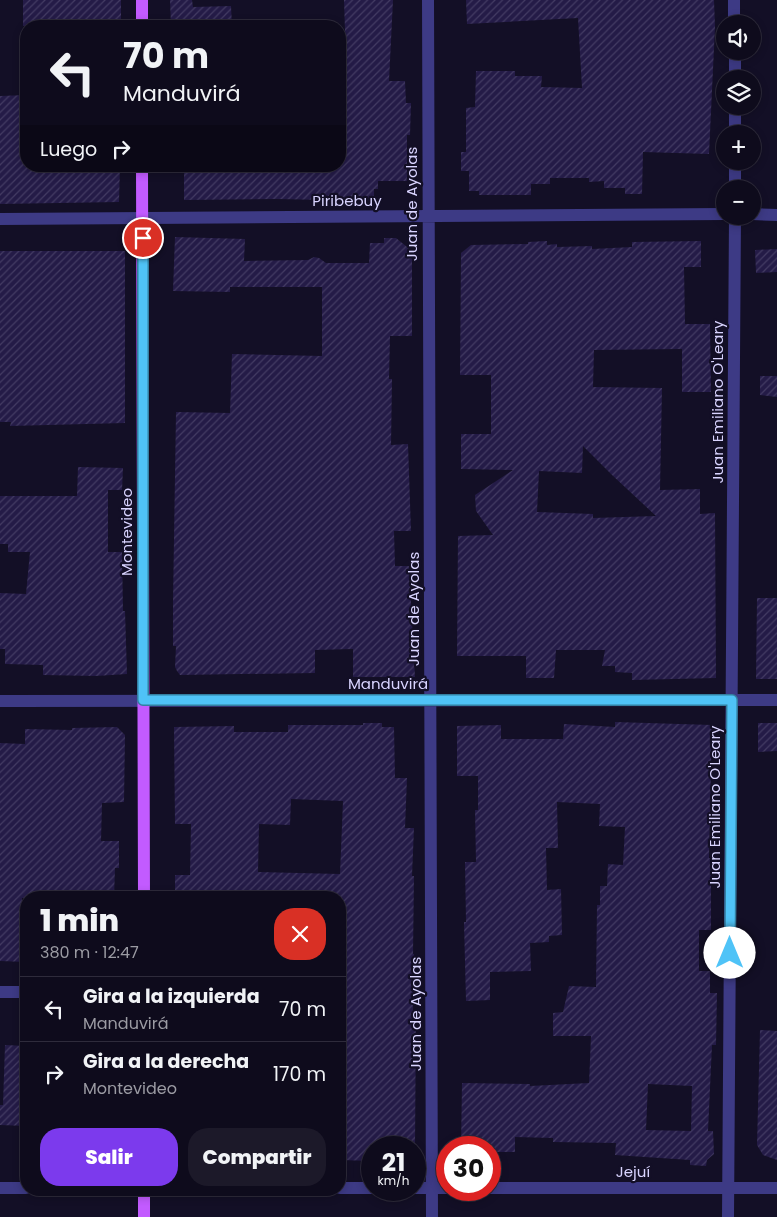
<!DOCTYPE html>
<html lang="es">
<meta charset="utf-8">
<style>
:root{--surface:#0e0b1c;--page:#1c1929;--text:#f1f3f6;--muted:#9b9ba3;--line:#2e2b3b;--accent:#7c3aed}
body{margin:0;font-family:Poppins,sans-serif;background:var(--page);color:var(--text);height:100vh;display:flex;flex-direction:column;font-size:19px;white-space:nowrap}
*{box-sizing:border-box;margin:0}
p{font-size:16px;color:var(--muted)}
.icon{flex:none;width:28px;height:28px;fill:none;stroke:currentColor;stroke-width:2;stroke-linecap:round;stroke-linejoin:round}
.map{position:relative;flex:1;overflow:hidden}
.panel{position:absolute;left:20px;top:891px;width:326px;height:305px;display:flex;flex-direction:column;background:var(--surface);border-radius:20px;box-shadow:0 2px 8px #0003,0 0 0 1px var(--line)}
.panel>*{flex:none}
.guide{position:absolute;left:20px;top:20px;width:326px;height:152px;border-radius:20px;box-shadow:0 2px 8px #0003,0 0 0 1px var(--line);background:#0e0b1c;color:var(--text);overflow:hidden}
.tools{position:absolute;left:716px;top:15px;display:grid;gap:10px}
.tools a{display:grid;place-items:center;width:45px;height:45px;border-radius:50%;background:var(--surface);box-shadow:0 2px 8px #0003,0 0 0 1px var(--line);font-size:25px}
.speed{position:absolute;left:361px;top:1136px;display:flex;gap:10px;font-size:25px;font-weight:700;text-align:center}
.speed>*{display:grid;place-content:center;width:65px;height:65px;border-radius:50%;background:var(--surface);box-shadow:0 2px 8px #0003,0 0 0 1px var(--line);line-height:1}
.speed small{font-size:12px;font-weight:400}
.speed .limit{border:8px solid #d22;background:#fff;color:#111}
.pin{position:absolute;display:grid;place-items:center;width:42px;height:42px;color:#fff;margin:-21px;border:2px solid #fff;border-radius:50%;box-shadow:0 1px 5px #0007}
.me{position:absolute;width:55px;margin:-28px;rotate:0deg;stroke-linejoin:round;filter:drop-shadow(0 0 4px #0008)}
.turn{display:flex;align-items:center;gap:18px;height:105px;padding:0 20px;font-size:22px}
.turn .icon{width:65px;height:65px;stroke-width:2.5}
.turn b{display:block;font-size:35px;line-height:42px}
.then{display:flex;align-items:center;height:48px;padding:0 20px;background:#0003;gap:10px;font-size:19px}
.round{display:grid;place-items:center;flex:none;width:52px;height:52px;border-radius:20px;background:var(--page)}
.summary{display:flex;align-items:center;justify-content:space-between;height:85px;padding:0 20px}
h1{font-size:30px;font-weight:800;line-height:38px}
.action{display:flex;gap:10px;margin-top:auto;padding:10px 20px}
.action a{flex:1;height:58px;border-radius:20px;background:var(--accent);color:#fff;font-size:20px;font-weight:800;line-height:58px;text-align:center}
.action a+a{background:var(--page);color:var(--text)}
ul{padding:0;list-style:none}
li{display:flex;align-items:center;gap:15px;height:65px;padding:0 20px;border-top:1px solid var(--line)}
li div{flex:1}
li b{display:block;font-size:19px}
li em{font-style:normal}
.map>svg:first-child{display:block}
.building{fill:url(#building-hatch);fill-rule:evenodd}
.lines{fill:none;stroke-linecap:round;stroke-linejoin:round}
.minor{stroke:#3d3a85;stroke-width:12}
.major{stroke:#c25bff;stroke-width:12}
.route-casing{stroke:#337fa1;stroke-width:12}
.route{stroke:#4fc3f7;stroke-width:9}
.labels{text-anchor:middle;stroke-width:4.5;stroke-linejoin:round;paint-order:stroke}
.street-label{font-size:15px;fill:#d9d4ff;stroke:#130f26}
</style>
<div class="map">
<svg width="777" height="1217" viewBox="0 0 777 1217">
<defs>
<pattern id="building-hatch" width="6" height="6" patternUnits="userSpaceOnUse" patternTransform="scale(1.25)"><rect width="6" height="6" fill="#241b47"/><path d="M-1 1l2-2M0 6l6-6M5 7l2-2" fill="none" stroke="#433b63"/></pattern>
</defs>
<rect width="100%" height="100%" fill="#130f26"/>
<path class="building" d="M23 0H121V26H23Z
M170 0H192L193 7 231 6 232 26H171Z
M344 0H393L389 81H405L406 103H411L410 135H407V181H378V189H374V201L276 199 184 200V166H340V110H344L342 70H340V31H345Z
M466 0H714L715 27 709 154 643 152 642 194H625V188H604V181L589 182V178H550V184H531V195H479V191H469V171H461V152H466V108L475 107 476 71H515V76H542L541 87 582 88 578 18 467 24Z
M26 95V166H120L119 202 0 204V96Z
M175 237 245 239 244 261 308 260 314 257 319 258 326 263H369L370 243H384V238H396L412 251V336H390L389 379H392L391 445 408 444 411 531H394L395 566H409L415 677H353V649L315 650V673L180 675 177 671 175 667 176 646H173V603L176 412 230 413 232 354 322 356V287H230V292L173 291Z
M547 241V245L557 244V247L592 246V249L632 247V242L701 241V267H684L685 324H710L711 392H682V349L594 350 593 387 662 388 660 490 700 489V514L715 513 716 678 632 680V673L615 672V666H602L605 650H556L554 678H526V656H457L458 536 493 535 476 511 475 495 513 470 461 469V434H491V375H460L461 253 471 245 528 244V242ZM583 446 612 475 656 516 593 518V514L537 512 539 471 582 473Z
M777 249V272L756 273 755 250Z
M0 251H125V423L10 426 11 422H0Z
M760 376H777V397L760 395Z
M78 467 123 468 122 490H108V552H122L123 611H125L127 674 96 676 43 675V665L5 664V649H0V593L26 594 30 552H8V544H0V496H77Z
M757 598H777V679H756Z
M615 722 712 725 709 858H711V930H699V971H710V993H717L716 1045H712L708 1131H713L714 1154 707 1160 706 1166 690 1165V1160L615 1155 616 1143 553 1142V1138L515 1137V1152H490V1148H461L462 1083 530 1084V1086L589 1083 591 1036H553V1013L563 1012 569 986 596 987 597 905H600V886H607L608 864 623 865 625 827 599 826 600 804 557 802 558 848H546L547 890 561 889 562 935 549 936V942L530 943 531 971 490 972V1000L466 1001 464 922H466L465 862H476L475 810H478V776H457V726L501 725V739H563L564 724 615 727ZM648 1084 692 1086 691 1131 646 1130Z
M363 723H382V727H394L395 778H407L405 828H414L412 876H414L413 954H414L413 1011H416L415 1148H372V1161L340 1160V898H190V894H175V875H190L191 824H175L174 727 234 726V732H288V725H363ZM291 799 343 801 340 874 258 872 259 824 290 825Z
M758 723H777V751L758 752Z
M117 727 125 735 124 802 102 803 101 841H119V868H115L114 898H22L20 936H26V962L0 961V743L25 744V729L72 730V728Z
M760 1030 777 1031V1160L763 1155 757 1145Z
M5 1045 26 1046V1126L0 1125V1105H3Z"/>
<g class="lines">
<path class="minor" d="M428 0 432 1217
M734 0V24
M735 51V79
M735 106V134
M735 161V189
M752 214 777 215
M0 219 725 214
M0 701 777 700
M0 992H26
M0 1188H26
M340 1188H372
M415 1188H448
M490 1188H777
M728 1217 735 216"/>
<path class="major" d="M142 0V26
M142 166 144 898
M144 1190V1217"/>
</g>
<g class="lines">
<g class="route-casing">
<path id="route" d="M143 238V700H732L730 953"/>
</g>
<use href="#route" class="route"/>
</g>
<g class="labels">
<g class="street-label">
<text x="347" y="206">Piribebuy</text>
<text transform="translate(412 204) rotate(-90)" y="5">Juan de Ayolas</text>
<text transform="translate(718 402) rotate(-90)" y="5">Juan Emiliano O'Leary</text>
<text transform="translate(127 532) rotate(-90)" y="5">Montevideo</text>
<text transform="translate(414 609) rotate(-90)" y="5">Juan de Ayolas</text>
<text x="388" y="689">Manduvirá</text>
<text transform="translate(715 807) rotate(-90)" y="5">Juan Emiliano O'Leary</text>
<text transform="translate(416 1014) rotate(-90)" y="5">Juan de Ayolas</text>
<text x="633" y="1177">Jejuí</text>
</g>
</g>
</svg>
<div class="tools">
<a><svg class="icon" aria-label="sound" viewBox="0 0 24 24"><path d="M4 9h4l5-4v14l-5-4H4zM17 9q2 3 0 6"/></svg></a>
<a><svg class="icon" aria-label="layers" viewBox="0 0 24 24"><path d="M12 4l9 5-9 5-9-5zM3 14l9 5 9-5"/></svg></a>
<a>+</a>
<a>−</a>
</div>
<div class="speed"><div>21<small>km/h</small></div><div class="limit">30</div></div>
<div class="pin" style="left:143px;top:238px;background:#d93025"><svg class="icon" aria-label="arrive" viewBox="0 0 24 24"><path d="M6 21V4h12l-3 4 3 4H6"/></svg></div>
<svg class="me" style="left:730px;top:953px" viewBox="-20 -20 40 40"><circle r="19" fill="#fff"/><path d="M0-13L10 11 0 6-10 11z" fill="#4fc3f7"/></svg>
<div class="guide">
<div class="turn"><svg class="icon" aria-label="left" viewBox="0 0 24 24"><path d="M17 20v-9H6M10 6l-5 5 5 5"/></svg><div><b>70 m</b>Manduvirá</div></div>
<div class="then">Luego<svg class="icon" aria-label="right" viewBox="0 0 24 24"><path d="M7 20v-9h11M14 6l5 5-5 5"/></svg></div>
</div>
<section class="panel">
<div class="summary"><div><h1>1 min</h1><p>380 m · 12:47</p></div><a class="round" style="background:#d93025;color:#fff"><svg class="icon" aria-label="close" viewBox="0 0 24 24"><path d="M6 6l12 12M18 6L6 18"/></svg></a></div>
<ul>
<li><svg class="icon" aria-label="left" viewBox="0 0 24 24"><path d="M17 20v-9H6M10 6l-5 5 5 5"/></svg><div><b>Gira a la izquierda</b><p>Manduvirá</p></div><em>70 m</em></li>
<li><svg class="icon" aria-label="right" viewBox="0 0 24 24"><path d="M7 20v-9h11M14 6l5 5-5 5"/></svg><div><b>Gira a la derecha</b><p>Montevideo</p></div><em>170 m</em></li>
</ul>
<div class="action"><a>Salir</a><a>Compartir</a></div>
</section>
</div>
